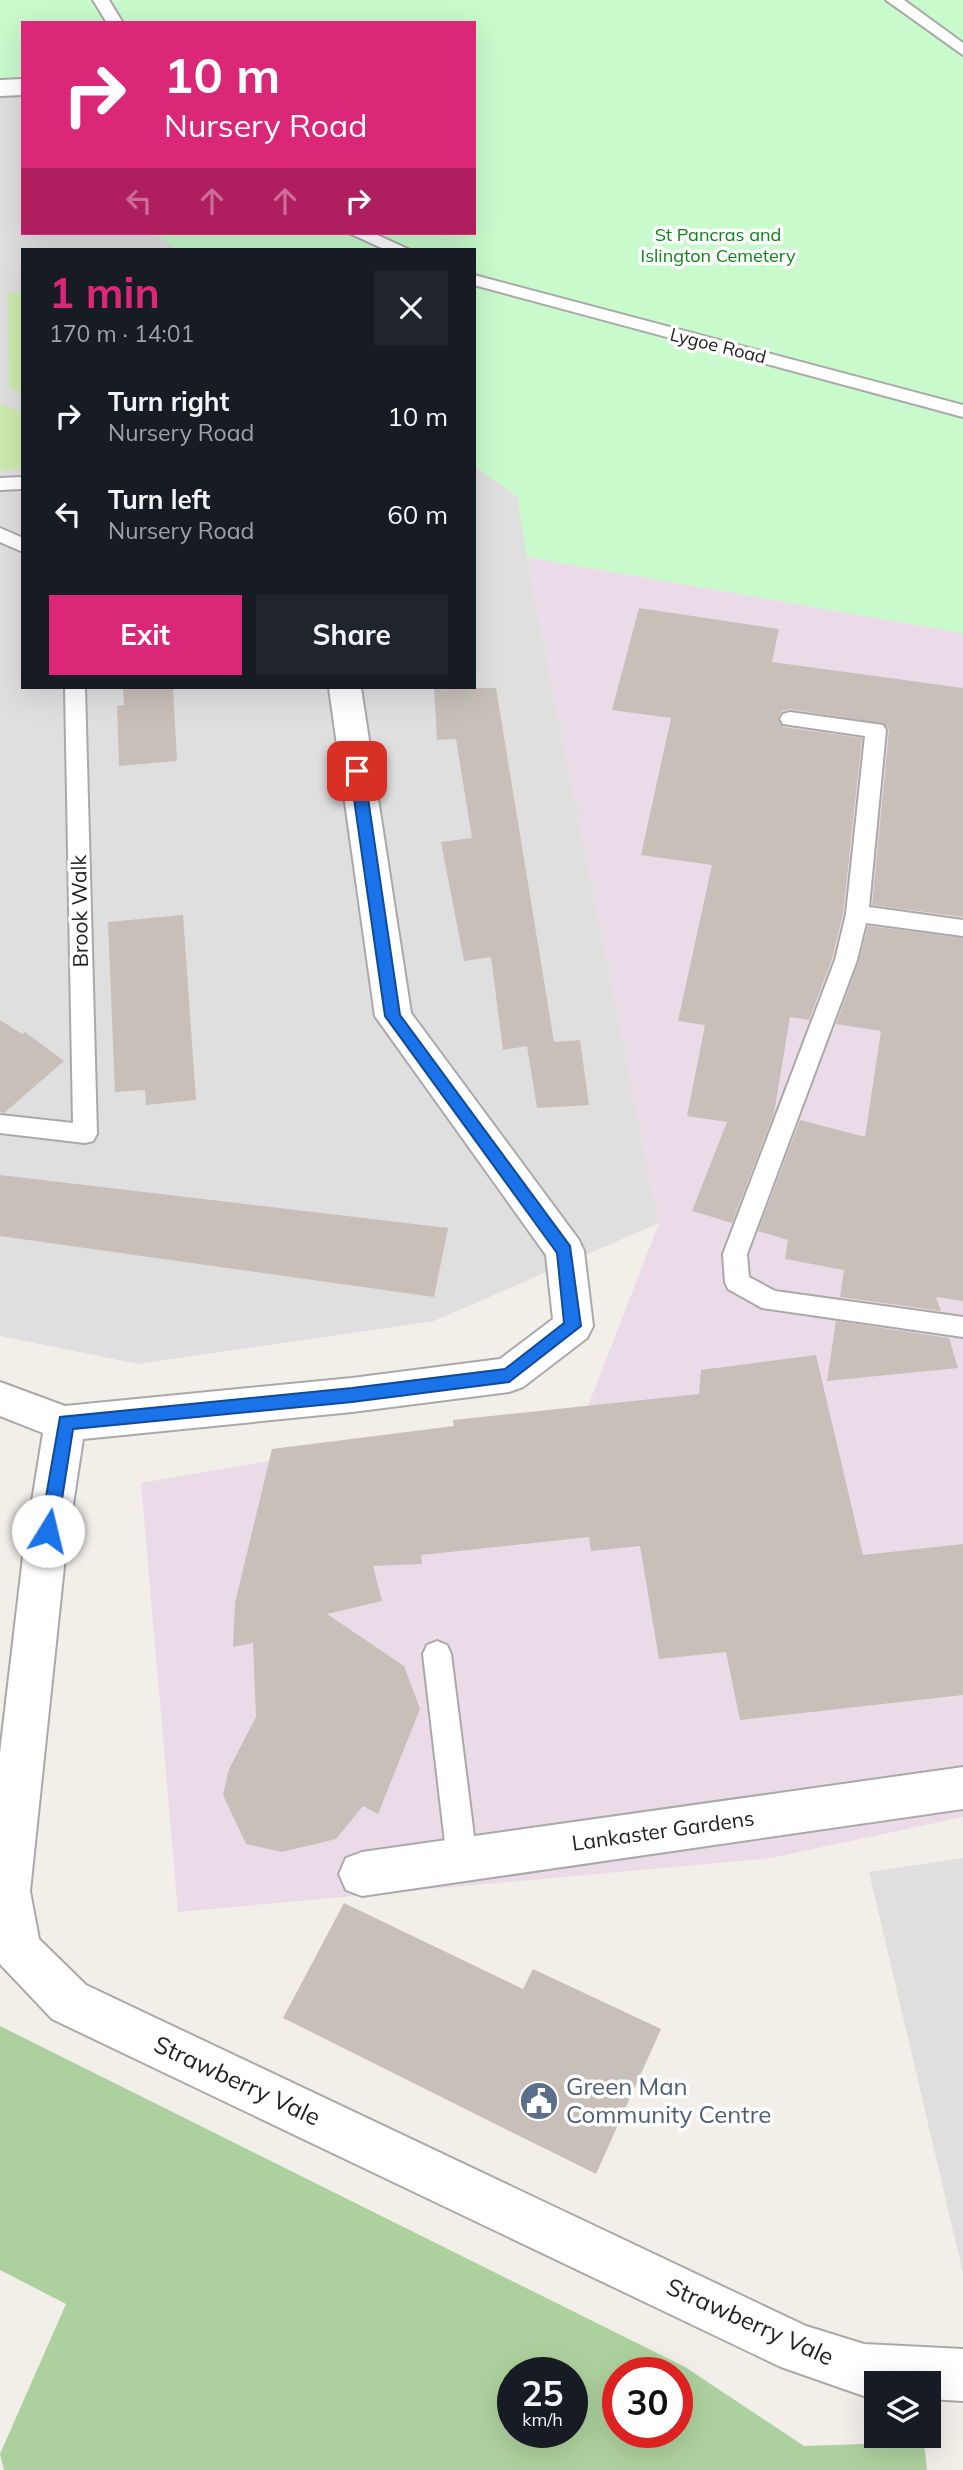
<!DOCTYPE html>
<meta charset="utf-8">
<style>
:root{--surface:#171b24;--page:#20242c;--text:#f1f3f6;--muted:#9ea1a6;--accent:#db2777}
body{margin:0;font-family:Mulish,sans-serif;background:var(--page);color:var(--text);height:100vh;display:flex;flex-direction:column;font-size:26px;white-space:nowrap}
*{box-sizing:border-box;margin:0}
p{font-size:23px;color:var(--muted)}
.icon{flex:none;width:38px;height:38px;fill:none;stroke:currentColor;stroke-width:2;stroke-linecap:round;stroke-linejoin:round}
.map{position:relative;flex:1;overflow:hidden}
.panel{position:absolute;left:21px;top:248px;width:455px;height:441px;display:flex;flex-direction:column;background:var(--surface);border-radius:0px;box-shadow:0 7px 28px #0002}
.panel>*{flex:none}
.guide{position:absolute;left:21px;top:21px;width:455px;height:214px;border-radius:0px;box-shadow:0 7px 28px #0002;background:#db2777;color:#fff;overflow:hidden}
.tools{position:absolute;left:864px;top:2371px;display:grid;gap:14px}
.tools a{display:grid;place-items:center;width:77px;height:77px;border-radius:0px;background:var(--surface);box-shadow:0 7px 28px #0002;font-size:35px}
.speed{position:absolute;left:497px;top:2357px;display:flex;gap:14px;font-size:35px;font-weight:700;text-align:center}
.speed>*{display:grid;place-content:center;width:91px;height:91px;border-radius:50%;background:var(--surface);box-shadow:0 7px 28px #0002;line-height:1}
.speed small{font-size:18px;font-weight:400}
.speed .limit{border:10px solid #d22;background:#fff;color:#111}
.pin{position:absolute;display:grid;place-items:center;width:60px;height:60px;color:#fff;margin:-30px;border-radius:14px;box-shadow:0 4px 10px #0006}
.me{position:absolute;width:77px;margin:-38px;rotate:9deg;stroke-linejoin:round;filter:drop-shadow(0 0 5px #0008)}
.turn{display:flex;align-items:center;gap:24px;height:147px;padding:0 28px;font-size:32px}
.turn .icon{width:91px;height:91px;stroke-width:2.5}
.turn b{display:block;font-size:49px;line-height:60px}
.lanes{display:flex;align-items:center;height:66px;padding:0 28px;background:#0003;justify-content:center;gap:35px;direction:ltr}
.lanes .off{opacity:.35}
.round{display:grid;place-items:center;flex:none;width:74px;height:74px;border-radius:0px;background:var(--page)}
.overview{display:flex;align-items:center;justify-content:space-between;height:119px;padding:0 28px}
h1{font-size:42px;font-weight:700;line-height:52px;color:var(--accent)}
.action{display:flex;gap:14px;margin-top:auto;padding:14px 28px}
.action a{flex:1;height:80px;border-radius:0px;background:var(--accent);color:#fff;font-size:28px;font-weight:700;line-height:80px;text-align:center}
.action a+a{background:var(--page);color:var(--text)}
ul{padding:0;list-style:none}
li{display:flex;align-items:center;gap:21px;height:98px;padding:0 28px}
li div{flex:1}
li b{display:block;font-size:26px}
li em{font-style:normal}
.map>svg:first-child{display:block}
.residential{fill:#e0dfdf}
.industrial{fill:#ebdbe8}
.grass{fill:#cdebb0}
.forest{fill:#add19e;fill-rule:evenodd}
.park{fill:#c8facc}
.building{fill:#c7bfb8}
.lines{fill:none;stroke-linecap:round;stroke-linejoin:round}
.lane-casing{stroke:#a9a9a9;stroke-width:4}
.street-casing{stroke:#a9a9a9;stroke-width:4}
.lane{fill:#fff;fill-rule:evenodd}
.street{fill:#fff;fill-rule:evenodd}
.route{fill:#1a73e8;stroke:#114b97;stroke-width:2}
.labels{text-anchor:middle;stroke-width:7;stroke-linejoin:round;paint-order:stroke}
.far-park-label{font-size:18px;fill:#0c8416;stroke:#fff}
.far-street-label{font-size:18px;fill:#222;stroke:#fff}
.street-label{font-size:21px;fill:#222;stroke:#fff}
.near-street-label{font-size:24px;fill:#222;stroke:#fff}
.near-service-label{font-size:24px;fill:#4e5e75;stroke:#fff;text-anchor:start}
</style>
<div class="map">
<svg width="963" height="2470" viewBox="0 0 963 2470">
<rect width="100%" height="100%" fill="#f2efe9"/>
<path class="residential" d="M23 84V233H154L178 250H23V688H474V466L518 497 527 557 659 1223 434 1321 138 1364 0 1336V85Z
M963 1858V2273L869 1872Z"/>
<path class="industrial" d="M527 557 963 633V1817L771 1858 178 1912 141 1483 588 1406 659 1223Z"/>
<path class="grass" d="M23 292V394L9 388 8 293Z
M0 404 23 412V468L0 471Z"/>
<path class="forest" d="M0 2026 685 2367 804 2446 924 2442 927 2470H4L0 2454 66 2304 0 2270ZM513 2373H572V2432H513ZM618 2373H677V2432H618Z"/>
<path class="park" d="M0 0H963V633L527 557 518 497 474 466V250H178L154 233H474V23H23V84L0 85Z"/>
<path class="building" d="M639 608 779 629 772 662 963 688V917L872 905 889 730 885 724 790 709 782 711 778 718 783 727 862 738 843 914 832 959 809 1020 790 1017 774 1113 732 1223 692 1211 727 1122 687 1116 705 1025 678 1021 712 865 641 855 671 718 612 710Z
M123 688H173L177 761 119 766 117 706 124 705Z
M434 688H496L554 1042 580 1040 589 1105 537 1108 527 1046 503 1050 491 957 464 961 441 842 472 838 456 739 437 740Z
M183 915 196 1100 146 1105 145 1090 115 1092 108 922Z
M868 926 963 938V1301L936 1297 941 1311 840 1297 844 1270 785 1259 788 1240 758 1231 800 1120 865 1137 881 1031 836 1024 859 961Z
M0 1020 22 1034 25 1032 64 1061 4 1113 0 1112Z
M0 1175 178 1196 448 1228 434 1297 0 1236Z
M836 1321 949 1338 958 1368 827 1381Z
M816 1355 863 1555 963 1544V1695L740 1720 726 1652 659 1659 640 1546 591 1551 589 1537 421 1555 422 1564 373 1566 382 1601 327 1614 404 1666 420 1709 378 1814 363 1806 336 1839 282 1852 246 1844 223 1795 229 1769 256 1717 253 1643 233 1647 235 1603 272 1449 454 1426 453 1420 699 1394 701 1370Z
M344 1903 523 1989 533 1969 661 2029 596 2174 283 2018Z"/>
<g class="lines">
<g class="lane-casing">
<path id="lane" d="M93 0H109L123 23H107Z
M886 0H904L963 43V55Z
M349 233H373L410 250H386Z
M474 275 963 405V417L474 285Z
M23 477V489L0 490V478Z
M0 528 23 538V552L0 542Z
M65 688H85L97 1134 93 1141 85 1143 0 1133V1115L73 1123Z
M790 712 883 725 886 730 869 907 963 920V936L866 923 857 960 747 1254 749 1277 775 1291 963 1317V1337L762 1308 728 1289 725 1282 723 1254 835 960 846 914 865 736 783 724 780 719 783 714Z
M437 1641 447 1645 451 1654 477 1860 472 1870 462 1874 452 1870 447 1860 423 1654 427 1645Z"/>
</g>
<g class="street-casing">
<path id="street" d="M23 79V95L0 96V80Z
M329 688H361L411 1013 579 1240 584 1251 593 1326 587 1338 523 1387 509 1392 352 1412 83 1439 65 1557 30 1891 39 1939 86 1985 806 2326 864 2344 963 2349V2401L929 2399V2384H877V2396H864L781 2367 52 2019 0 1964V1753L23 1557 43 1433 0 1416V1382L65 1406 352 1378 500 1359 553 1319 546 1255 375 1016Z
M963 1767V1809L362 1896 346 1890 339 1874 346 1858 362 1852Z"/>
</g>
<use href="#lane" class="lane"/>
<use href="#street" class="street"/>
</g>
<path class="route" d="M357 766 364 771 400 1015 570 1246 581 1326 509 1382 352 1402 73 1429 57 1531 55 1536H42L40 1531 60 1417 352 1388 505 1369 564 1323 557 1253 385 1016 350 771Z"/>
<defs>
<g id="civic-disc" transform="scale(2.0125)"><circle r="9.5" fill="#5c6f8a" stroke="#fff"/><path d="M-.6-6.5H3V-4.5H.6V-3L4-1V1h2V6H-6V1h2V-1L-.6-3ZM-1.2 2.5V6h2.4V2.5Z" fill="#fff"/></g>
</defs>
<g fill-rule="evenodd">
<use href="#civic-disc" x="539" y="2101"/>
</g>
<g class="labels">
<g class="far-park-label">
<text x="718" y="241">St Pancras and<tspan x="718" dy="21">Islington Cemetery</tspan></text>
</g>
<g class="far-street-label">
<text transform="translate(718 346) rotate(14)" y="6">Lygoe Road</text>
</g>
<g class="street-label">
<text transform="translate(80 911) rotate(-91)" y="7">Brook Walk</text>
<text transform="translate(663 1831) rotate(-8)" y="7">Lankaster Gardens</text>
</g>
<g class="near-street-label">
<text transform="translate(237 2081) rotate(25)" y="8">Strawberry Vale</text>
<text transform="translate(750 2322) rotate(24)" y="8">Strawberry Vale</text>
</g>
<g class="near-service-label">
<text x="566" y="2095">Green Man<tspan x="566" dy="28">Community Centre</tspan></text>
</g>
</g>
</svg>
<div class="tools">
<a><svg class="icon" aria-label="layers" viewBox="0 0 24 24"><path d="M12 4l9 5-9 5-9-5zM3 14l9 5 9-5"/></svg></a>
</div>
<div class="speed"><div>25<small>km/h</small></div><div class="limit">30</div></div>
<div class="pin" style="left:357px;top:771px;background:#d93025"><svg class="icon" aria-label="arrive" viewBox="0 0 24 24"><path d="M6 21V4h12l-3 4 3 4H6"/></svg></div>
<svg class="me" style="left:48px;top:1531px" viewBox="-20 -20 40 40"><circle r="19" fill="#fff"/><path d="M0-13L10 11 0 6-10 11z" fill="#1a73e8"/></svg>
<div class="guide">
<div class="turn"><svg class="icon" aria-label="right" viewBox="0 0 24 24"><path d="M7 20v-9h11M14 6l5 5-5 5"/></svg><div><b>10 m</b>Nursery Road</div></div>
<div class="lanes"><svg class="icon off" aria-label="left" viewBox="0 0 24 24"><path d="M17 20v-9H6M10 6l-5 5 5 5"/></svg><svg class="icon off" aria-label="ahead" viewBox="0 0 24 24"><path d="M12 20V5M6 11l6-6 6 6"/></svg><svg class="icon off" aria-label="ahead" viewBox="0 0 24 24"><path d="M12 20V5M6 11l6-6 6 6"/></svg><svg class="icon" aria-label="right" viewBox="0 0 24 24"><path d="M7 20v-9h11M14 6l5 5-5 5"/></svg></div>
</div>
<section class="panel">
<div class="overview"><div><h1>1 min</h1><p>170 m · 14:01</p></div><a class="round"><svg class="icon" aria-label="close" viewBox="0 0 24 24"><path d="M6 6l12 12M18 6L6 18"/></svg></a></div>
<ul>
<li><svg class="icon" aria-label="right" viewBox="0 0 24 24"><path d="M7 20v-9h11M14 6l5 5-5 5"/></svg><div><b>Turn right</b><p>Nursery Road</p></div><em>10 m</em></li>
<li><svg class="icon" aria-label="left" viewBox="0 0 24 24"><path d="M17 20v-9H6M10 6l-5 5 5 5"/></svg><div><b>Turn left</b><p>Nursery Road</p></div><em>60 m</em></li>
</ul>
<div class="action"><a>Exit</a><a>Share</a></div>
</section>
</div>
